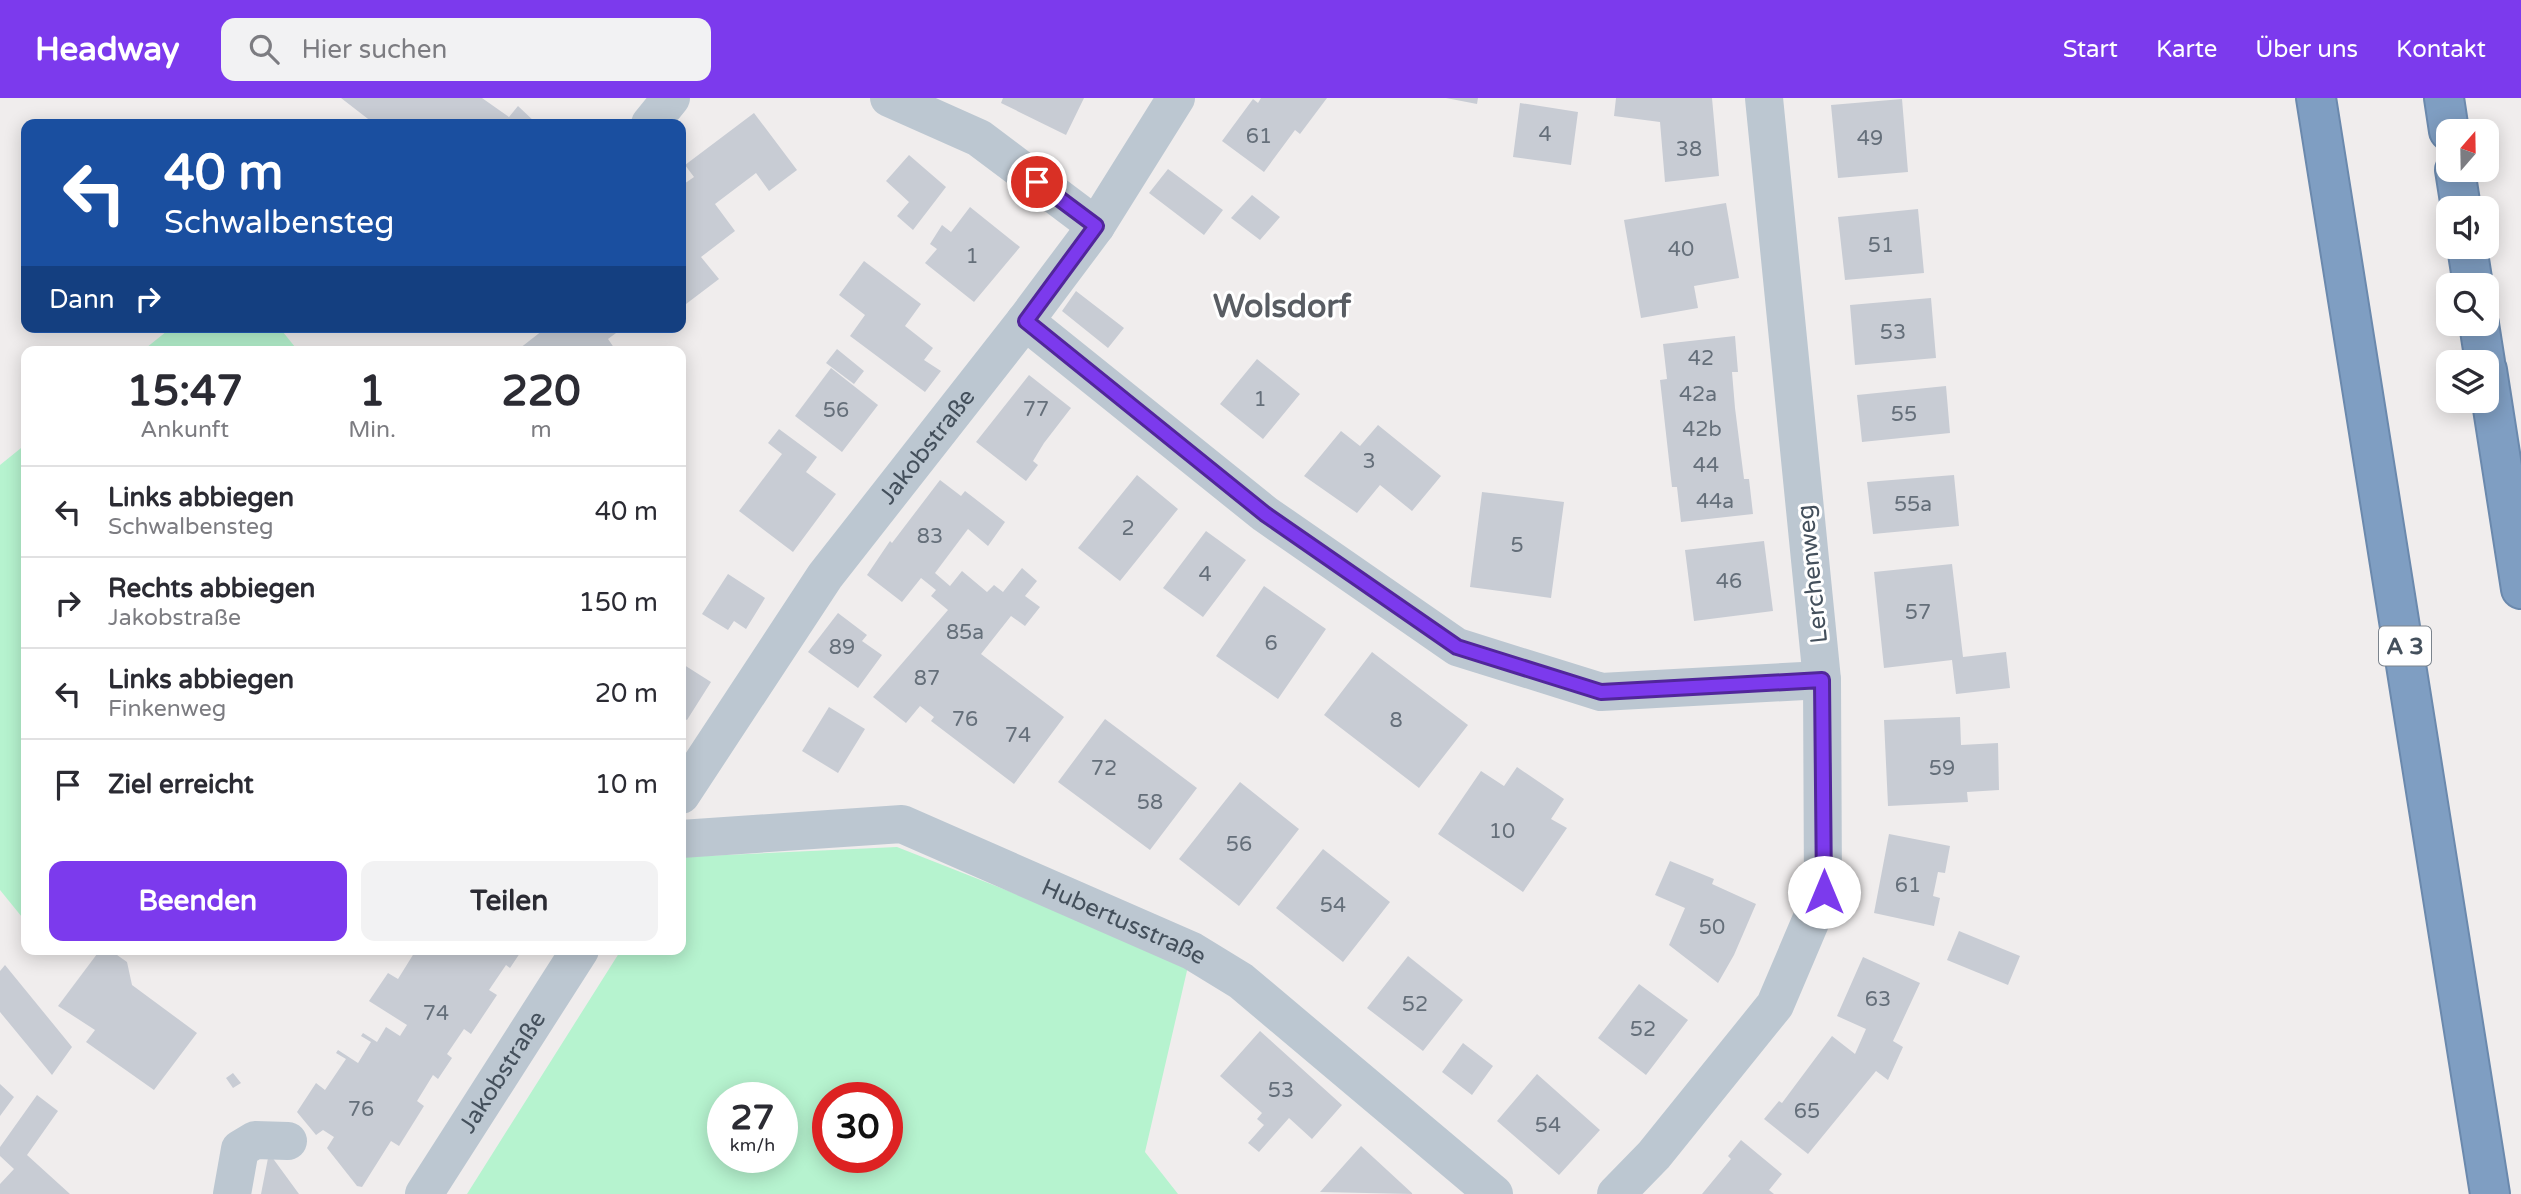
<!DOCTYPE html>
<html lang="de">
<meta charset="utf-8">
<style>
:root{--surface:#fff;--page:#f2f2f3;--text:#2b2b33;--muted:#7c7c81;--line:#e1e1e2;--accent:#7c3aed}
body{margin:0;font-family:"Varela Round",sans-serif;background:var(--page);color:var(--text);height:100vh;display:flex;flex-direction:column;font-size:26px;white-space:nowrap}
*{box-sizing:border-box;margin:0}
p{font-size:23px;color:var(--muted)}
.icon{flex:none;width:38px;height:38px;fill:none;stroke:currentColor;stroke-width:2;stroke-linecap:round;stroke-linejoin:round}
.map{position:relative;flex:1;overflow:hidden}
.details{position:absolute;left:21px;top:248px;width:665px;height:609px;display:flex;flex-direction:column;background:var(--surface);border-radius:14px;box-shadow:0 4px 18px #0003}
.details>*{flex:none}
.banner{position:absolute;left:21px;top:21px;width:665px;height:214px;border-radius:14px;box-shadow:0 4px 18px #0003;background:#1a4fa0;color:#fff;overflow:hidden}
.needle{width:46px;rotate:20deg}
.tools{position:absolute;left:2436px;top:21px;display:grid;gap:14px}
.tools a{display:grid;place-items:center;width:63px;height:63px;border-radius:14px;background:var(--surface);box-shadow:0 4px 18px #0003;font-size:35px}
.speed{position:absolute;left:707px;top:984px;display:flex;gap:14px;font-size:35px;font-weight:700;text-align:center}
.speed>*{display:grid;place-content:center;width:91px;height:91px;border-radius:50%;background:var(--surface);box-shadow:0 4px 18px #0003;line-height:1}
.speed small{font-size:18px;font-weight:400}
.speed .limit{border:10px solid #d22;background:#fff;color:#111}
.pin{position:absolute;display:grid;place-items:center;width:60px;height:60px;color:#fff;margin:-30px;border:4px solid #fff;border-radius:50%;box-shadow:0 2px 7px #0007}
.me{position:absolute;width:77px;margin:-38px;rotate:0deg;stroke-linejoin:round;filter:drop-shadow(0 0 5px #0008)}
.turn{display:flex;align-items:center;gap:24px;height:147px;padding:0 28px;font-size:32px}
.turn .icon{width:91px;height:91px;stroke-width:2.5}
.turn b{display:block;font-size:49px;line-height:60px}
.then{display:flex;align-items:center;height:66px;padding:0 28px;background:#0003;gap:14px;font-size:26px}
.eta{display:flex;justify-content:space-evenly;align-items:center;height:119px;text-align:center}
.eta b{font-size:42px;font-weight:800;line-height:49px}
.button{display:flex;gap:14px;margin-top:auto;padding:14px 28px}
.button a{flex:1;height:80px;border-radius:14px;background:var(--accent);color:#fff;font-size:28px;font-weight:800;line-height:80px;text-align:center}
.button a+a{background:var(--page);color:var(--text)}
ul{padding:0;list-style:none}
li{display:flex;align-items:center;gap:21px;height:91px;padding:0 28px;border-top:2px solid var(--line)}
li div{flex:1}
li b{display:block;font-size:26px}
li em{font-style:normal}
header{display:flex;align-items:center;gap:42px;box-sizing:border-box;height:98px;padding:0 35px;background:var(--accent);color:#fff}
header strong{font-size:33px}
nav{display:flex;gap:38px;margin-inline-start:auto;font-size:24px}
.search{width:490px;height:63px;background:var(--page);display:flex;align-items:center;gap:18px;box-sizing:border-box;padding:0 24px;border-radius:14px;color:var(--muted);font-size:26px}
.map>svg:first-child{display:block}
.green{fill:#b6f3cf;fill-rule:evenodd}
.building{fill:#c8ccd4}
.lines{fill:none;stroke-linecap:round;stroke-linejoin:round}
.highway-casing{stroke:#6b89ad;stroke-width:42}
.minor{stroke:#bcc7d1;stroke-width:38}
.highway{stroke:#7f9ec2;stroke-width:38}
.route-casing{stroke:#51269a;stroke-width:18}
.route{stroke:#7c3aed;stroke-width:12}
.labels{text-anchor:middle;stroke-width:6;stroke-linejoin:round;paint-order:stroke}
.number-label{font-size:21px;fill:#656f7a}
.shield{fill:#fff;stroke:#7c848d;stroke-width:2}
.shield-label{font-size:23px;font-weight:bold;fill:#44505c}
.street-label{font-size:24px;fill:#44505c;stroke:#fff}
.district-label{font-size:32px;font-weight:bold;fill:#595d63;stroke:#fff}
</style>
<header>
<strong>Headway</strong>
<div class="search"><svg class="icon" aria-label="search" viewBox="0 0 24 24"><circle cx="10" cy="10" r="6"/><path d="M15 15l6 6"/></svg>Hier suchen</div>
<nav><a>Start</a><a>Karte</a><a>Über uns</a><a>Kontakt</a></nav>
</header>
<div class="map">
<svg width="2521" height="1096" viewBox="0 0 2521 1096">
<rect width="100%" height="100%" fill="#f0eded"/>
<path class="green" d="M172 229H279L299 254H141Z
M26 346V824L0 792V367Z
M897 749 1189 864 1145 1054 1178 1096H467L621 852H681V759ZM723 999H782V1059H723ZM828 999H887V1059H828Z"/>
<path class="building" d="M341 0H482L509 19 518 8 537 26H371L372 24Z
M1003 0H1084L1066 37 1001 5Z
M1261 0H1327L1300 36 1295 32 1264 74 1222 43 1253 1 1258 5Z
M1446 0H1478L1477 6Z
M1616 0H1712L1719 78 1665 84 1660 24 1614 18Z
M1902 1 1908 74 1838 80 1831 7Z
M1520 5 1578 14 1571 67 1513 59Z
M754 15 797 72 769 93 756 75 715 106 735 133 701 159 719 181 686 206 681 200V88L694 79 685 67Z
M909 57 946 89 913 132 897 118 909 104 886 83Z
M1168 71 1223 112 1204 137 1149 95Z
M1252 97 1280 119 1260 142 1231 120Z
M1726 105 1739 180 1694 188 1698 210 1641 220 1624 122Z
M970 109 1020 149 974 204 925 165 937 151 930 146 942 127 951 134Z
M1918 111 1924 175 1845 182 1838 119Z
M864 163 921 206 905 228 933 250 924 262 941 273 925 294 850 238 865 217 839 197Z
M1076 193 1124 230 1108 250 1062 213Z
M1931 200 1936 260 1855 267 1850 207Z
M547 229H624L608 241 617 254H515Z
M1735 238 1738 274H1732L1735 310 1744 381H1749L1753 416 1681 424 1677 389H1672L1660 282 1667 281 1663 246Z
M837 251 864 273 854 286 826 265Z
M1257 261 1300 296 1263 341 1220 306Z
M831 270 878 307 842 354 795 318Z
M1029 277 1071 310 1044 345 1033 363 1038 367 1026 383 976 344Z
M1946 288 1950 335 1862 344 1857 297Z
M1378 327 1441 378 1412 413 1380 387 1357 415 1304 378 1341 333 1360 348Z
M779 331 817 359 806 374 836 396 793 454 739 413 782 356 768 345Z
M1137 377 1178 411 1120 483 1078 450Z
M1954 377 1959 428 1873 436 1867 384Z
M940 382 961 398 965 393 1005 424 988 448 968 431 935 475 950 488 962 473 987 494 994 487 1003 494 1022 470 1037 483 1025 498 1040 509 1025 528 1011 518 981 556 1064 619 1014 686 931 623 934 619 920 608 906 625 873 599 948 512 931 498 936 492 921 480 902 504 867 477 890 443 892 445Z
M1482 394 1564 404 1551 500 1470 489Z
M1206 433 1246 462 1203 519 1163 490Z
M1764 443 1773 513 1694 523 1685 452Z
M1952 466 1963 559 2006 554 2010 590 1956 596 1952 562 1884 570 1874 474Z
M728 476 765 500 746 531 734 523 728 532 702 516Z
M1264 488 1326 531 1278 601 1216 558Z
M838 515 867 537 862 543 882 557 858 590 808 554Z
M1372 554 1468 627 1419 690 1324 617Z
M681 565 711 584 687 622 681 619Z
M829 609 865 631 838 675 802 653Z
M1960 619 1961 647 1998 645 1999 692 1967 694 1968 704 1888 708 1884 622Z
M1105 621 1197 690 1150 752 1058 684Z
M1517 669 1564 701 1551 721 1567 730 1523 794 1438 736 1481 673 1504 688Z
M1240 684 1299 731 1239 808 1179 761Z
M1889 736 1950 748 1945 775 1938 774 1933 798 1940 800 1934 828 1874 815Z
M1323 751 1390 804 1343 864 1276 810Z
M1670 763 1714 781 1712 786 1756 806 1734 857 1718 885 1669 847 1685 810 1655 797Z
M1959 833 2020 858 2008 887 1947 862Z
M100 852H110L127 864 132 887 197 935 154 992 86 944 95 932 58 908Z
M416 852H522L510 870 506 867 489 892 497 897 471 936 464 931 447 956 452 960 438 981 433 977 417 1003 424 1008 399 1048 391 1043 362 1089 357 1088 327 1050 334 1039 323 1032 316 1037 297 1014 316 985 325 992 346 961 336 955 338 952 358 965 371 944 361 938 363 935 377 944 386 929 400 938 407 927 369 903 388 875 398 881Z
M1408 858 1463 902 1423 953 1367 910Z
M1863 859 1920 885 1893 943 1903 949 1888 982 1876 973 1808 1056 1764 1021 1779 1003 1782 1005 1832 938 1855 956 1866 931 1837 918Z
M5 867 72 949 52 977 0 914V873Z
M1639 886 1688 922 1646 977 1598 940Z
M1260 933 1342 1007 1312 1041 1289 1020 1259 1054 1248 1045 1264 1027 1257 1021 1262 1015 1220 978Z
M1463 945 1493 968 1472 997 1442 974Z
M233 975 241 985 233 990 226 980Z
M1537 976 1600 1032 1559 1077 1497 1023Z
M0 986 14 999 0 1018Z
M37 997 58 1013 27 1057 70 1096H0V1086L14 1071 0 1058V1049Z
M1741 1042 1782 1076 1769 1092 1774 1096H1702L1731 1061 1728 1058Z
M1361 1048 1413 1096 1320 1094Z
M269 1055 299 1096H261Z"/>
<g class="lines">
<g class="highway-casing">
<path id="highway" d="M2316 0 2490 1096
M2444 0 2449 33
M2455 72 2461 110
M2467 149 2473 187
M2479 226 2485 264
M2487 272 2521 491"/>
</g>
<g class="minor">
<path d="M889 0 979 40 1096 128"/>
<path d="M650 26 671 0"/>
<path d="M1025 223 1265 416 1457 549 1601 594 1822 582"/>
<path id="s1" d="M681 697 825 478 1025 223 1096 128 1176 0"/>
<path id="s2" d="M681 741 902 726 1192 853 1241 883 1494 1096"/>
<path d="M232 1096 240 1051 255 1042 288 1043"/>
<path id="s3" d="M424 1096 580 852"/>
<path d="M1616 1096 1654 1057 1775 907 1823 794 1822 582 1764 0"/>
</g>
<use href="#highway" class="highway"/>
</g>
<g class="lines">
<g class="route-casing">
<path id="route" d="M1037 84 1096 128 1026 223 1265 416 1457 549 1601 594 1822 582 1824 794"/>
</g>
<use href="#route" class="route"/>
</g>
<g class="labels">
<g class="number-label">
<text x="1545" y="43">4</text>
<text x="1259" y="45">61</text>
<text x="1870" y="47">49</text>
<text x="1689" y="58">38</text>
<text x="1881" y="154">51</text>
<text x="1681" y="158">40</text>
<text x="972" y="165">1</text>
<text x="1893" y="241">53</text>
<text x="1701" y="267">42</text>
<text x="1698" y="303">42a</text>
<text x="1260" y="308">1</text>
<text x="1036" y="318">77</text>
<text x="836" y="319">56</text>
<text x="1904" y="323">55</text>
<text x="1702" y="338">42b</text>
<text x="1369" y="370">3</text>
<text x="1706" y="374">44</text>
<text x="1715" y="410">44a</text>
<text x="1913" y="413">55a</text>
<text x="1128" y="437">2</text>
<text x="930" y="445">83</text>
<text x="1517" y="454">5</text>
<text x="1205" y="483">4</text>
<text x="1729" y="490">46</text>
<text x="1918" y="521">57</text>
<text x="965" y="541">85a</text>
<text x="1271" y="552">6</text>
<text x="842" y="556">89</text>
<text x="927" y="587">87</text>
<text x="965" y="628">76</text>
<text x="1396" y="629">8</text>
<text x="1018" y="644">74</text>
<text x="1104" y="677">72</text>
<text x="1942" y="677">59</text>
<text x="1150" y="711">58</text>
<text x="1502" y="740">10</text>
<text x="1239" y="753">56</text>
<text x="1908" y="794">61</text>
<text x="1333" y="814">54</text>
<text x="1712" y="836">50</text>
<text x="1878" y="908">63</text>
<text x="1415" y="913">52</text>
<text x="436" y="922">74</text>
<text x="1643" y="938">52</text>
<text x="1281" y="999">53</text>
<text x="361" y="1018">76</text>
<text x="1807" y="1020">65</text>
<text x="1548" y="1034">54</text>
</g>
<rect class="shield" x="2379" y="528.5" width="52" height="39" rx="5"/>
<g class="shield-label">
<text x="2405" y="556">A 3</text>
</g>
<g class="street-label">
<text dy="8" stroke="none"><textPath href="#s1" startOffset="427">Jakobstraße</textPath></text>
<text transform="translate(1812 476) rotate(-96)" y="8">Lerchenweg</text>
<text dy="8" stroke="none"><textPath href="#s2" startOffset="464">Hubertusstraße</textPath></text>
<text dy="8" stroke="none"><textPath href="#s3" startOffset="145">Jakobstraße</textPath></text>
</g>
<g class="district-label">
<text x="1282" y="219">Wolsdorf</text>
</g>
</g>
</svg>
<div class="tools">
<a><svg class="needle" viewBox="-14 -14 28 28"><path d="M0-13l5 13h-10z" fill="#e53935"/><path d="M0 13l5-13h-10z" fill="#7c7c81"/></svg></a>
<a><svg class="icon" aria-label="sound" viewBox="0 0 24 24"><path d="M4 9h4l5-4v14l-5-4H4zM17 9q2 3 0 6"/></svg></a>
<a><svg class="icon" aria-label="search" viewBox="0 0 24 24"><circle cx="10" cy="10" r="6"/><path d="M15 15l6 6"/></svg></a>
<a><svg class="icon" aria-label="layers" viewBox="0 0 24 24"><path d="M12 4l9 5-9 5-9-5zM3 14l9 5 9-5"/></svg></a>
</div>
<div class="speed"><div>27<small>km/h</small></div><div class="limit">30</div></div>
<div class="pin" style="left:1037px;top:84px;background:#d93025"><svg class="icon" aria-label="arrive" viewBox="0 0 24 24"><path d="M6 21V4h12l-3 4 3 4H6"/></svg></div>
<svg class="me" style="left:1824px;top:794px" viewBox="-20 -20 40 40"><circle r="19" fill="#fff"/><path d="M0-13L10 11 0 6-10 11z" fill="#7c3aed"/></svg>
<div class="banner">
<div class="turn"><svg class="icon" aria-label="left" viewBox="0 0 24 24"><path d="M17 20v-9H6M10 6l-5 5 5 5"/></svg><div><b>40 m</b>Schwalbensteg</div></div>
<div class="then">Dann<svg class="icon" aria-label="right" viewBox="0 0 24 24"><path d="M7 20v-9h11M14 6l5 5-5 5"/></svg></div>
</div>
<section class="details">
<div class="eta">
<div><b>15:47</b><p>Ankunft</p></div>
<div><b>1</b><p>Min.</p></div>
<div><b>220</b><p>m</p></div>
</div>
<ul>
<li><svg class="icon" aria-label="left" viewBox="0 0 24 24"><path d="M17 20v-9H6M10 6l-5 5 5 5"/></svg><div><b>Links abbiegen</b><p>Schwalbensteg</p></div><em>40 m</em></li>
<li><svg class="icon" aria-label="right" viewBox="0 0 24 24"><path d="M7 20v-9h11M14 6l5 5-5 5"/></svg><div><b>Rechts abbiegen</b><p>Jakobstraße</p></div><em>150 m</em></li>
<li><svg class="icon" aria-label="left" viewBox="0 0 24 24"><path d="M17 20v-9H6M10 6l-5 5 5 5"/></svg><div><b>Links abbiegen</b><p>Finkenweg</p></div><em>20 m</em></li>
<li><svg class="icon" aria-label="arrive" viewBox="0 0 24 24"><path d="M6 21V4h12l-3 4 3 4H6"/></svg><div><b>Ziel erreicht</b></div><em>10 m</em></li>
</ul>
<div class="button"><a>Beenden</a><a>Teilen</a></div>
</section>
</div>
